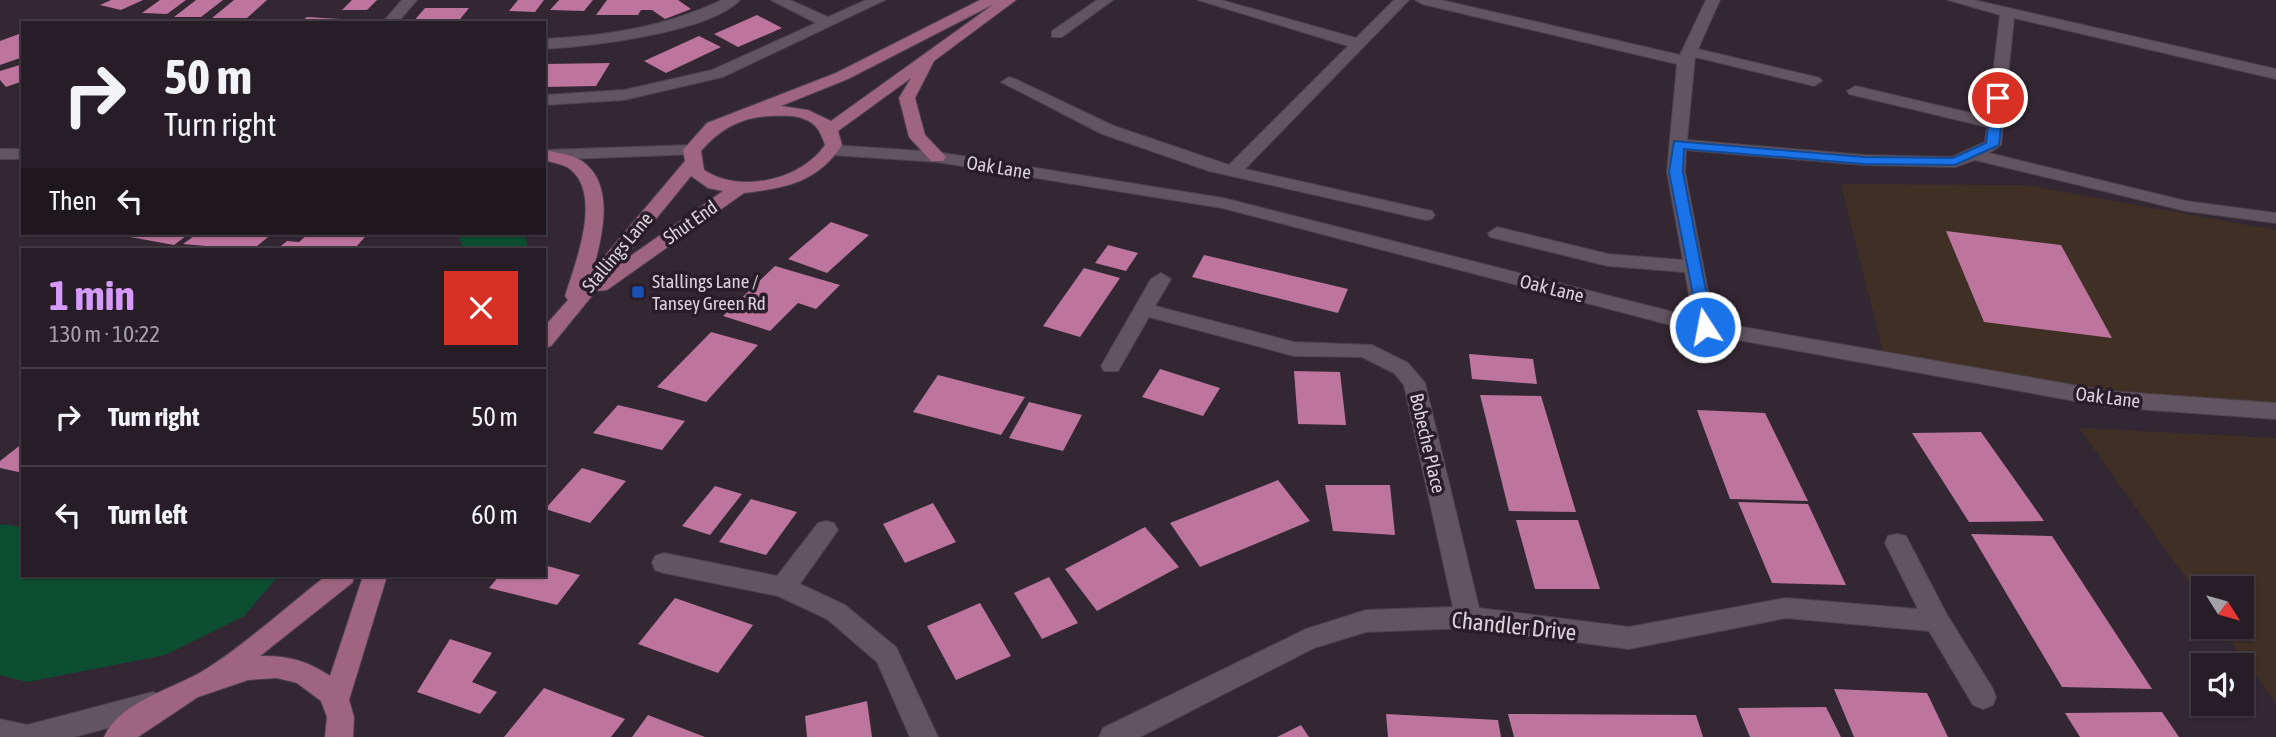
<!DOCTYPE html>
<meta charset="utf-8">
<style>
:root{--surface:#261d26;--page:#2e262e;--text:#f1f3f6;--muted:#a4a2a7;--line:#423b43;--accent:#d69bfa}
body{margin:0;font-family:"Asap Condensed",sans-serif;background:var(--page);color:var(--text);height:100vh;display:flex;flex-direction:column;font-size:26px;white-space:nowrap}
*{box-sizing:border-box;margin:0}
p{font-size:23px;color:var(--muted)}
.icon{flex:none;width:38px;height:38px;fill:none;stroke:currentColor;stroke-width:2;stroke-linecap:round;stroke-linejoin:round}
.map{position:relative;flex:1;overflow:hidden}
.panel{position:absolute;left:21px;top:248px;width:525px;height:329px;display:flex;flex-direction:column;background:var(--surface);border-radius:0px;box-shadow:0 2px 5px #0004,0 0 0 2px var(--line)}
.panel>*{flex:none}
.hud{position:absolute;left:21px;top:21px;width:525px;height:214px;border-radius:0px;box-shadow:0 2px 5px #0004,0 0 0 2px var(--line);background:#261d26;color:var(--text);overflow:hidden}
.needle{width:46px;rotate:127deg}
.buttons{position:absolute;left:2191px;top:576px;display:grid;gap:14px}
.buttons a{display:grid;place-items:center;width:63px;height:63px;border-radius:0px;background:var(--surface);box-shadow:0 2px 5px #0004,0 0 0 2px var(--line);font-size:35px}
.pin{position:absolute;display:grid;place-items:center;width:60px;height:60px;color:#fff;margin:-30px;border:4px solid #fff;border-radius:50%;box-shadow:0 2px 7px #0007}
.me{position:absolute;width:77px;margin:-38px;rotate:349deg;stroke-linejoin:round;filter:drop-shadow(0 0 5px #0008)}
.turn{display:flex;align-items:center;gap:24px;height:147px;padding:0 28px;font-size:32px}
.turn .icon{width:91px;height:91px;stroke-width:2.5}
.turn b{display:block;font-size:49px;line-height:60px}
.then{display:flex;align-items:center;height:66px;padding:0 28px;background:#0003;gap:14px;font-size:26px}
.round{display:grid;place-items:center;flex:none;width:74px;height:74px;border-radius:0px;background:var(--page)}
.summary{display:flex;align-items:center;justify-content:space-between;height:119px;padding:0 28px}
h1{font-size:42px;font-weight:700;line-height:52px;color:var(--accent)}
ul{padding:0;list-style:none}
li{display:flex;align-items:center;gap:21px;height:98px;padding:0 28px;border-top:2px solid var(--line)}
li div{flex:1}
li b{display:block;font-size:26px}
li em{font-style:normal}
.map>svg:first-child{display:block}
.industrial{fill:#3f2f24}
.green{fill:#0b4e31}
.building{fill:#bd759d}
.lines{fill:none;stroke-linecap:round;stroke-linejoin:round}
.minor-casing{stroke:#4d424c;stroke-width:2}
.major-casing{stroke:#4d424c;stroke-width:2}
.minor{fill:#625461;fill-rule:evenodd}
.major{fill:#9f647e;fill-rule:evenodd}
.route{fill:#1a73e8;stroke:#114b97;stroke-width:2}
.transit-dot{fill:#1a4fb4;stroke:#291d29;stroke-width:2.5}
.labels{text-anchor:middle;stroke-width:7;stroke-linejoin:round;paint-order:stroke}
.street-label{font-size:19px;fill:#dbd2da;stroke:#291d29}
.poi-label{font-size:19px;fill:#dbd2da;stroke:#291d29;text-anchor:start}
.near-street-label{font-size:23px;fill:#dbd2da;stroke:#291d29}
</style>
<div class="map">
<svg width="2276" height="737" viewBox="0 0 2276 737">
<rect width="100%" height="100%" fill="#332733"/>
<path class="industrial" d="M1841 184 2025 185 2276 230V411L2108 399 1885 359Z
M2079 428 2276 438V704L2221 627 2242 626V588H2203V602Z"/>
<path class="green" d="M474 233H525L528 250H464L459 238Z
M0 524 23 527V576H278L244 616 165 655 27 682 0 675Z"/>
<path class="building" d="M111 0H143L121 10 100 5Z
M160 0H186L167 14 142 13Z
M196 0H223L201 17H174Z
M234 0H267L247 18H212Z
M352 0H377L367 10H342Z
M518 0H544L535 12 509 11Z
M559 0H593L584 11 550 10Z
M607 0H678L691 9 665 19 652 10H641L638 15H596Z
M425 8H469L457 23H412Z
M757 15 782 28 738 47 714 34Z
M307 17 340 19 335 23H300Z
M19 34 23 37V57L0 65V41Z
M699 36 721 47 666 73 644 61Z
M610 63 596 86 544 87V64Z
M23 64V81L6 87 0 80V71Z
M831 222 869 235 827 273 788 259Z
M1946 231 2061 245 2112 338 1984 322Z
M108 233H190L174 245Z
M198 233H273L252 250 183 244Z
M309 233 365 237 356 247 371 250H276L287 241 299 242Z
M1108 245 1138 253 1126 271 1095 263Z
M1204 255 1348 289 1338 313 1192 277Z
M775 266 840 285 816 309 798 303 770 331 723 316Z
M1084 268 1120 278 1080 337 1043 326Z
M711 332 758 345 706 402 657 387Z
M1469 354 1533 359 1537 384 1472 379Z
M1160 369 1220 388 1203 416 1142 397Z
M1294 371 1340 372 1346 425 1298 424Z
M938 375 996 390 1025 397 1001 435 913 412Z
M1480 395 1541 396 1576 512 1509 511Z
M1029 402 1082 415 1063 451 1009 438Z
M618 405 685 421 662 450 593 433Z
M1697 410 1765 413 1808 501 1730 499Z
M1981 432 2044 521 1969 522 1912 433Z
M23 443V473L0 468V461Z
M582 468 626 481 590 523 545 509Z
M1278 480 1310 521 1200 567 1170 523Z
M1325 485H1390L1395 535 1333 531Z
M715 486 742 494 710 535 682 526Z
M751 499 797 512 766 555 719 542Z
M1738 502 1808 504 1846 585 1772 583Z
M933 503 956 542 905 563 883 524Z
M1516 520H1578L1600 589H1535Z
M1145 527 1179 567 1097 611 1065 569Z
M1971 534 2052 536 2152 689 2062 687Z
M544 565 580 575 557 605 489 588 499 576H544Z
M1049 577 1078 623 1042 639 1014 593Z
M675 598 753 625 718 673 638 644Z
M980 603 1011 656 956 680 927 626Z
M450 639 492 653 472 682 497 692 480 714 417 692Z
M544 688 625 719 611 737H504Z
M1834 689 1927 693 1948 737H1854Z
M867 701 872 737H807L805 716Z
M1826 707 1841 737H1750L1738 708Z
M2162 712 2179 737H2080L2065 713Z
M1386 714 1498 720 1501 737H1388Z
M1508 714 1696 715 1703 737H1514Z
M648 715 705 737H632Z
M1301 725 1309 737H1277Z"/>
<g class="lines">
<g class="minor-casing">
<path id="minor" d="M402 0H417L397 23H382Z
M722 0H740C708 33 591 46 544 49V39C606 36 665 27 722 0Z
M771 0H790L828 17 866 0H885L723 77 624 100 544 105V95L624 90 712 70 816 23Z
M1097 0H1113L1062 37H1052V31Z
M1198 0H1221L1356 38 1394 0H1409L1245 169 1432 211 1435 215 1432 219 1426 220 1209 171 1102 134 1001 82 1009 77 1015 79 1114 126 1229 165 1348 46Z
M1415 0H1441L1680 55 1706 0H1720L1698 49 1820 78 1822 81 1814 86 1695 57 1687 140 1864 155 1952 157 1985 142 1987 127 1849 94 1847 91 1855 86 1988 117 2000 15 1948 0H1974L2276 69V79L2014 18 2001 145 1989 153 2186 201 2276 213V223L2186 211 1975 160 1955 167 1864 165 1686 150 1685 172 1714 322 2108 391 2276 403V419L2108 407 1705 334 1222 208 937 162 832 155 823 150 832 145 937 152 1223 198 1693 317 1685 272 1608 266 1490 237 1488 233 1497 227 1608 254 1683 260 1667 172 1677 64 1422 4Z
M692 145 701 150 698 154 544 160V150Z
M0 149H23V159H0Z
M1161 273 1171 279 1155 306 1294 342 1372 345 1408 363 1425 383 1479 608 1629 627 1786 598 1918 609 1885 543 1888 536 1897 534 1906 536 1946 613 1993 689 1996 697 1993 705 1983 709 1973 705 1929 631 1786 618 1629 649 1468 628 1366 632 1314 648 1140 737H1099L1103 728 1306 629 1366 610 1453 607 1404 385 1394 373 1362 357 1294 356 1149 317 1118 371H1104L1101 366 1151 279Z
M826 521 834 523 838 530 800 584 845 605 896 647 938 737H910L877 662 827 619 778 596 664 573 655 570 652 563 655 556 664 553 777 576 818 523Z
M153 692 163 696 167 704 163 712 153 716 74 737H0V719L27 725Z"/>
</g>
<g class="major-casing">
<path id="major" d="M980 0H1016L934 61 915 98 925 135 946 157 943 161H931L909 137 899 98 911 78 838 131 842 145C818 182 786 188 744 193L607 290 596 291 551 346 544 348V327L568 300 565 296C575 264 603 195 570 169 564 164 553 163 544 160V150C556 153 572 154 582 161 616 185 602 237 593 270L685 161 683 150 707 123 836 73ZM994 4 831 121 808 110 781 106 848 79ZM792 116C812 119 819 126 825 145 801 180 740 194 704 170L701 151C727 121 752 114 792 116ZM691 176 708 188 723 191 619 264Z
M326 576H355L352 583 260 656C287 655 308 661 330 676L363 576H387L349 700 354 717 353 737H325L327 717 321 701 297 683 277 678 248 680 198 697 138 737H104C121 700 175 689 206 669 245 645 288 605 326 576Z"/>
</g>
<use href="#minor" class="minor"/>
<use href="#major" class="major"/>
</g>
<path class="route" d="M1998 94 2004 98 1999 145 1955 165 1864 164 1684 149 1683 172 1713 327 1705 332 1700 331 1669 172 1674 141 1864 157 1953 158 1986 143 1992 98Z"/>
<rect class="transit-dot" x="631" y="285" width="14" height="14" rx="3.5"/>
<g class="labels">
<g class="street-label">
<text transform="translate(999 167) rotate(9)" y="7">Oak Lane</text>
<text transform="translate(690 222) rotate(-35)" y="7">Shut End</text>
<text transform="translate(617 252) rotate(-50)" y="7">Stallings Lane</text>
<text transform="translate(1552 288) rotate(14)" y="7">Oak Lane</text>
<text transform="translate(2108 397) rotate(7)" y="7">Oak Lane</text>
<text transform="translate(1428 443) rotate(77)" y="7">Bobeche Place</text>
</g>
<g class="poi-label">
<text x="652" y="288">Stallings Lane /<tspan x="652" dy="22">Tansey Green Rd</tspan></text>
</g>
<g class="near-street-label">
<text transform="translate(1514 626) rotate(6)" y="8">Chandler Drive</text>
</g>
</g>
</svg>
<div class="buttons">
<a><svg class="needle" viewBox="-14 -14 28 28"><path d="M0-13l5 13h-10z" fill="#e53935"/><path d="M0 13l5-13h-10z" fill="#a4a2a7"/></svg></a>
<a><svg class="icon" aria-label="sound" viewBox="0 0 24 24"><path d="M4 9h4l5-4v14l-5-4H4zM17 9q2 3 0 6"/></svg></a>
</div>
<div class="pin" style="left:1998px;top:98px;background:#d93025"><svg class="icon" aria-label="arrive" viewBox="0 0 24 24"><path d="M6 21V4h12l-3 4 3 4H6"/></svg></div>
<svg class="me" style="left:1705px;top:327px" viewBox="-20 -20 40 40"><circle r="17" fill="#1a73e8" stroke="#fff" stroke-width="3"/><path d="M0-11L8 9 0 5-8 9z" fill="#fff"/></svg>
<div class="hud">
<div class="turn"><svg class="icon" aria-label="right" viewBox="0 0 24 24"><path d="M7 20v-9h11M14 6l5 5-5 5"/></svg><div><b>50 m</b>Turn right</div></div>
<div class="then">Then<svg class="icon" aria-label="left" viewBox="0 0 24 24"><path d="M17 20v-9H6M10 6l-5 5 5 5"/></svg></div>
</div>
<section class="panel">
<div class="summary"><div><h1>1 min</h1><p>130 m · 10:22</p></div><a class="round" style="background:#d93025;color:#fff"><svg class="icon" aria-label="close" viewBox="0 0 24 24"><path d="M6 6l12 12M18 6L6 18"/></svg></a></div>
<ul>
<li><svg class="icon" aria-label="right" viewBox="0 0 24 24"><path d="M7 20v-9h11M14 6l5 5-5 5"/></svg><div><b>Turn right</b></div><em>50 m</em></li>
<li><svg class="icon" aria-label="left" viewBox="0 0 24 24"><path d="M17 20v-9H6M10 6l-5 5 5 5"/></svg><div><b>Turn left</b></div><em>60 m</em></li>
</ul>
</section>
</div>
